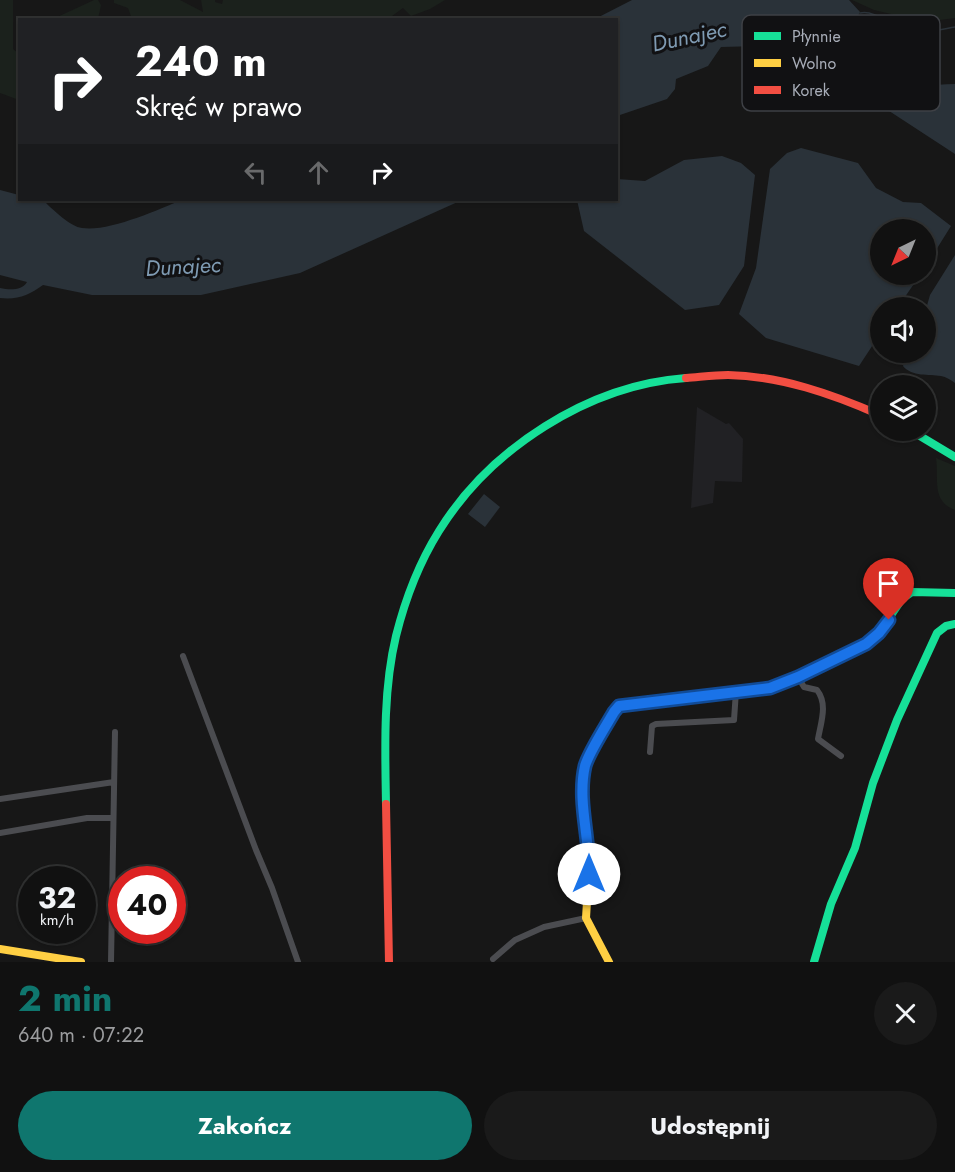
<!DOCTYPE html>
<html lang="pl">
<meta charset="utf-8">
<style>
:root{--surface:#111;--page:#1a1a1a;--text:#f1f3f6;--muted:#9c9d9f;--line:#303131;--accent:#0f766e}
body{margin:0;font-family:Jost,sans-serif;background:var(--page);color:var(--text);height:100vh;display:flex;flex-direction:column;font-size:22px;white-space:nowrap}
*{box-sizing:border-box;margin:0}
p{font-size:20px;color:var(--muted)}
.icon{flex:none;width:33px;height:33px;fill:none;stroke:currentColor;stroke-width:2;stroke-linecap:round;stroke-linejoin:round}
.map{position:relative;height:962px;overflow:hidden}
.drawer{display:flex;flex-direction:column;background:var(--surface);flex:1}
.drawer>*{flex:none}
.guide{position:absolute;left:18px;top:18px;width:600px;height:183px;border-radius:0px;box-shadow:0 2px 4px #0004,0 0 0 2px var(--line);background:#202124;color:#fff;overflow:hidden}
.needle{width:39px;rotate:223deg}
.tools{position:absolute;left:870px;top:219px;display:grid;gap:12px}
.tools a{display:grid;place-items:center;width:66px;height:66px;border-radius:50%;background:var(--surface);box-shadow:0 2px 4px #0004,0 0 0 2px var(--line);font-size:30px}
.speed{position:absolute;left:18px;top:866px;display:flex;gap:12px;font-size:30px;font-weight:700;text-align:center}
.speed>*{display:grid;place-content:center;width:78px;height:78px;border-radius:50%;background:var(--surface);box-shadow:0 2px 4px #0004,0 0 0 2px var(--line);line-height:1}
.speed small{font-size:15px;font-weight:400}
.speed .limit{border:9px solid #d22;background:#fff;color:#111}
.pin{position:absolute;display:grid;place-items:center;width:51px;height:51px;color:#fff;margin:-62px -26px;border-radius:50% 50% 50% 0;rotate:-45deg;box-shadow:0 0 6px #0007}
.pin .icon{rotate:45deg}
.me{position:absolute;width:66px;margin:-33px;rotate:0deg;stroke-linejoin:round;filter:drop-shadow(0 0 4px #0008)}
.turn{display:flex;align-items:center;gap:21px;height:126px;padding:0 18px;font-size:27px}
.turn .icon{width:78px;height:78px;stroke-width:2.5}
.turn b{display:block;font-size:42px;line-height:51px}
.lanes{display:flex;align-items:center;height:57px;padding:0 18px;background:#0003;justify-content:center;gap:30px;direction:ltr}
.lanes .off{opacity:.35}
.round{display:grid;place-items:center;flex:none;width:63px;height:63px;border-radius:32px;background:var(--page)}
.summary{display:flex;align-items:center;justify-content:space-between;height:102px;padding:0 18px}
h1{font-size:36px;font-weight:700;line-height:45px;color:var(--accent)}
.primary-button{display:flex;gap:12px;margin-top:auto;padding:12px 18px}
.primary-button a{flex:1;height:69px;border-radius:36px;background:var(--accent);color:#fff;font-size:24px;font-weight:700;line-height:69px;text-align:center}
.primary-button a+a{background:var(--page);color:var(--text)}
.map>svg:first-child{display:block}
.built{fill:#212124}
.green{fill:#1b211c}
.water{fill:#2a3239}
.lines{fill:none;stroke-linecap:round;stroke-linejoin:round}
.stream{stroke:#2a3239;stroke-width:1.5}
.street{stroke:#4b4c50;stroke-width:6}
.fast{stroke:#16e098;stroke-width:8}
.slow{stroke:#ffcf43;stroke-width:8}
.jam{stroke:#f24e42;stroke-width:8}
.route-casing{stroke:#114b97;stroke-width:15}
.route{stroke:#1a73e8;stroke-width:10}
.labels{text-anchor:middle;stroke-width:6;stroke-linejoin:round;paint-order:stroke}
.water-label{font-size:22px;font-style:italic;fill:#7f9bb3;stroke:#111113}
.key{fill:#111113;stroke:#3e4045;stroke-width:1.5}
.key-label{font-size:16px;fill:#a8adb8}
</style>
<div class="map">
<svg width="955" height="962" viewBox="0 0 955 962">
<rect width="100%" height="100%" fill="#171717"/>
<path class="built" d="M697 407 726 424 729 423 743 439 742 482 715 481 713 503 691 508Z"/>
<path class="green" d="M0 0H13V49L19 54V100L0 93Z
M94 0H98L101 5 98 19H53Z
M114 0H180L203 12 201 0H215V2L222 4 223 0H445L430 9 411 16 403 8 392 16 391 20 132 19 128 8 114 3Z
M852 0H955V18L925 22 874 10Z
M936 458 955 466V510C931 501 939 479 936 458Z"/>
<path class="water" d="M632 0H849L860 12 848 33C855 57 887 81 912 85 925 87 941 84 955 84V154L880 105 759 46 721 47 708 66 676 79 675 89 667 99 617 116 616 20 595 19Z
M801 148 858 163 876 188 903 202 921 203 951 226 926 266V230H880V274L920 275 898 307 880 308V334L859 366 766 338 739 314 756 268 770 169 787 153Z
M722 156 741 163 755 175 744 266 719 305 685 310 584 231 577 200H616L617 179 645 181 684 160Z
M0 190 19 195 20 200 44 201C52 209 71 227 82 228 109 232 157 210 182 200H462L300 273 201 295H92L43 285C29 295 18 300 0 298V288C9 290 22 291 27 282L0 275Z
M955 255V383C951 380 946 377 941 376 929 374 912 377 903 366L907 353 926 352V309L930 295Z
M484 494 500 507 485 527 468 514Z"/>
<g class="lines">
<path class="stream" d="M860 13C876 10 888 25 903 30 920 35 938 30 955 27"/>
<path class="street" d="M183 656 256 850 272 888 298 962
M798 677 804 687 817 690C828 704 821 722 818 739L841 756
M650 752 652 726 656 724 734 720 736 691
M0 799 114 782
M0 833 87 818H113
M493 959 515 940 544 927 586 918
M111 962 115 732"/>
<path class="fast" d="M910 430 955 457
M660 701 770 688 798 677 866 644 879 633 902 599 912 592 955 593
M386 804C385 749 383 690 396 636 405 600 419 563 439 531 490 449 588 385 686 378
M814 962 831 904 855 848 873 783 897 720 937 633 946 626 955 624"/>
<path class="slow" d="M0 949 81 962
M609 962 586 918 590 852 582 787 586 764 613 712 619 706 660 701"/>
<path class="jam" d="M686 378C700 377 714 375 728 375 781 376 832 394 880 415
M386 804 389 962"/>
</g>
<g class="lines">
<g class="route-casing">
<path id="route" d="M589 874C590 838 577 801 585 766 589 752 606 726 614 712L619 706 770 688 798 677 866 644 879 633 889 620"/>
</g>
<use href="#route" class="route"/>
</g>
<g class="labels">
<g class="water-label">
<text transform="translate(689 36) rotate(-12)" y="8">Dunajec</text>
<text transform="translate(183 266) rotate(-3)" y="8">Dunajec</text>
</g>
</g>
<rect x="742" y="15" width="198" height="96" rx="9" class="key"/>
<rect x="754" y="32" width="27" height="8" fill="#16e098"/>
<rect x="754" y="59" width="27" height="8" fill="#ffcf43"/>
<rect x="754" y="86" width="27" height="8" fill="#f24e42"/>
<g class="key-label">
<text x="792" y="42">Płynnie</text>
<text x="792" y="69">Wolno</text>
<text x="792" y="96">Korek</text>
</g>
</svg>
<div class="tools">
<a><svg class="needle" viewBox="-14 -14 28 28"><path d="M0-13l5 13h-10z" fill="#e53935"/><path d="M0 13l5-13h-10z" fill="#9c9d9f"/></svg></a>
<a><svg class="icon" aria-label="sound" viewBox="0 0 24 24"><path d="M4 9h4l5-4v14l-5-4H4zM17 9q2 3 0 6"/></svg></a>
<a><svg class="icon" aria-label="layers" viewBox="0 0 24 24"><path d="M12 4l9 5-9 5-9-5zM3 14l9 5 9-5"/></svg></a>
</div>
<div class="speed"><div>32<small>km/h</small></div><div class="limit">40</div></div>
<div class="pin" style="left:889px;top:620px;background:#d93025"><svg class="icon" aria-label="arrive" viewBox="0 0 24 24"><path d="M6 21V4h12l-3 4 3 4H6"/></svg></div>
<svg class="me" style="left:589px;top:874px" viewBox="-20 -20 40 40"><circle r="19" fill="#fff"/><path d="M0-13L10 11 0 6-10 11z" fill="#1a73e8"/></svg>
<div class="guide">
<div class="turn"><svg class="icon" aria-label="right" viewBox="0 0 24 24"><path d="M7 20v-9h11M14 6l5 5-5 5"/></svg><div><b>240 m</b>Skręć w prawo</div></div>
<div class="lanes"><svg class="icon off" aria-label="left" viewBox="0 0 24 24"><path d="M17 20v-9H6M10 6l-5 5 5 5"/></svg><svg class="icon off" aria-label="ahead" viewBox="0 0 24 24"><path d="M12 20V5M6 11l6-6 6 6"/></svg><svg class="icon" aria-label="right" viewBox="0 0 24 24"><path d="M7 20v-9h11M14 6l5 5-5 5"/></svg></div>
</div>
</div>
<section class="drawer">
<div class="summary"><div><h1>2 min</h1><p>640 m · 07:22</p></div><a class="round"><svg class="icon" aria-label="close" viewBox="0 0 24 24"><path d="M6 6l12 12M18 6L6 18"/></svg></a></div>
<div class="primary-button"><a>Zakończ</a><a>Udostępnij</a></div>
</section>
